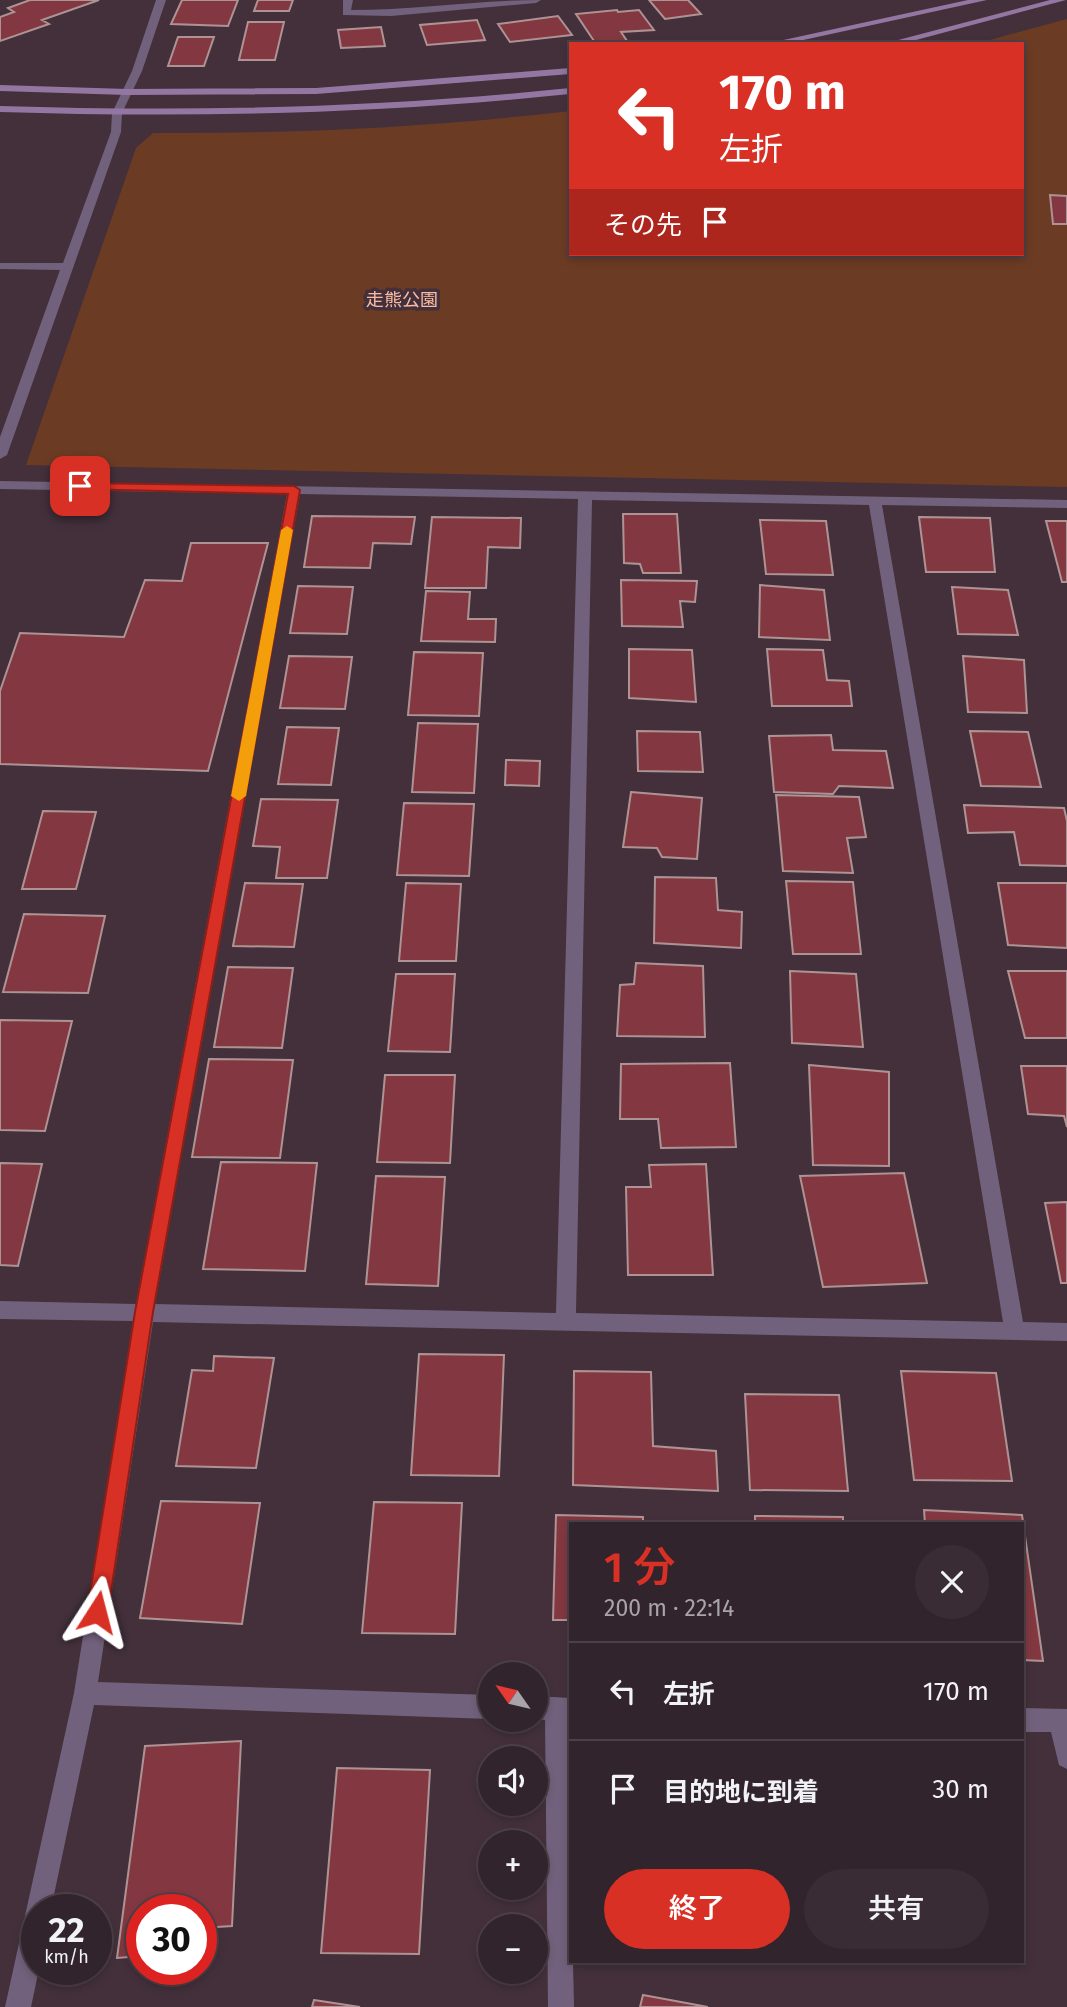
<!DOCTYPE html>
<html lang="ja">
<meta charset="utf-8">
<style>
:root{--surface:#32242c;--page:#3a2c34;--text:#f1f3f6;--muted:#a8a4a9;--line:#4d4148;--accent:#d93025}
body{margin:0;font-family:"Fira Sans","Noto Sans JP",sans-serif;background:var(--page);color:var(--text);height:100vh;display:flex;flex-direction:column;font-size:26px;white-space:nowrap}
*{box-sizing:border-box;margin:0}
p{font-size:23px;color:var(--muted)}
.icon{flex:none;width:38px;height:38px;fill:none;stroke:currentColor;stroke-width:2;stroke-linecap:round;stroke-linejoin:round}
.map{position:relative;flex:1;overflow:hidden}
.panel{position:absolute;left:569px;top:1522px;width:455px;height:441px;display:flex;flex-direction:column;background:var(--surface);border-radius:0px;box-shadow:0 4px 10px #0003,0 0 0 2px var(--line)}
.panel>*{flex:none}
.banner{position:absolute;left:569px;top:42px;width:455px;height:214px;border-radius:0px;box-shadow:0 4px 10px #0003,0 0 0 2px var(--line);background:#d93025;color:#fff;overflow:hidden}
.needle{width:46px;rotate:304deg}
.fabs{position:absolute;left:478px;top:1662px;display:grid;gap:14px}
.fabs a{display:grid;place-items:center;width:70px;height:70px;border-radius:50%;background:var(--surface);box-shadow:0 4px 10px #0003,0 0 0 2px var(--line);font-size:35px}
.speed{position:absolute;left:21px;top:1894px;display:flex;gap:14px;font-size:35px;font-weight:700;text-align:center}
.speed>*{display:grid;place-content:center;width:91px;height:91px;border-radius:50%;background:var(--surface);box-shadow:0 4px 10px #0003,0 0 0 2px var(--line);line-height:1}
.speed small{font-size:18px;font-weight:400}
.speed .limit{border:10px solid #d22;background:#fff;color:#111}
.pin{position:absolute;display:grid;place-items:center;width:60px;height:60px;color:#fff;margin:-30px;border-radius:14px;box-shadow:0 4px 10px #0006}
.me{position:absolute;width:77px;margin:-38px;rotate:9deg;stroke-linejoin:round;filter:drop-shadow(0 0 5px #0008)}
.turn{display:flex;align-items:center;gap:24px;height:147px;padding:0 35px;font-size:32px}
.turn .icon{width:91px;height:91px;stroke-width:2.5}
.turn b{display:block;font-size:49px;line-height:60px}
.then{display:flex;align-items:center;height:66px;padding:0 35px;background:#0003;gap:14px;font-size:26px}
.round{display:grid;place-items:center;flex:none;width:74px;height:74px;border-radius:37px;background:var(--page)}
.summary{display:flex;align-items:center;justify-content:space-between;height:119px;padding:0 35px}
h1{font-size:42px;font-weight:600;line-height:52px;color:var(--accent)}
.primary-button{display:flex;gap:14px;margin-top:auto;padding:14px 35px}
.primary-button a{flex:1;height:80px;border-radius:42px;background:var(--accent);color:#fff;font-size:28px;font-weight:600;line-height:80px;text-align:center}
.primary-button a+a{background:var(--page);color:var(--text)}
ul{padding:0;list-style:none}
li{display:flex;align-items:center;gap:21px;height:98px;padding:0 35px;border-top:2px solid var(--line)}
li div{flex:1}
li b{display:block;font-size:26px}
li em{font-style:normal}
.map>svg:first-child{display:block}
.green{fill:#6c3b24}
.building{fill:#833841;stroke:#ae9394;stroke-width:2}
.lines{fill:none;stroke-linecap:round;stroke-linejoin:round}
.street{fill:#72617c;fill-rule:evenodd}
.secondary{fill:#9377a2;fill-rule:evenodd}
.route{fill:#d93025;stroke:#8d1f18;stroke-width:2}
.slow{fill:#f59e0b}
.labels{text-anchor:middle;stroke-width:7;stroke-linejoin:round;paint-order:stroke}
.far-park-label{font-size:18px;fill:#fabca1;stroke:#43303b}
</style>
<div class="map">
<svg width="1067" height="2007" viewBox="0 0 1067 2007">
<rect width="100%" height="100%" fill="#43303b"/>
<path class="green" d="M1067 19V487L26 465 136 148 153 133C293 134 432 127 570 111V254H1022V44H975Z"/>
<path class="building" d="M30 0H99L42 20 49 24 0 41V17L14 12 8 8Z
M182 0H238L228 26 171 24Z
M258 0H293L289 11H254Z
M649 0H688L701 14 665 19Z
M617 10 618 12 639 10 654 30 621 32 627 41 596 44 576 14Z
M558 16 572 35 510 42 498 24Z
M477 20 485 40 427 45 420 25Z
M248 22H284L275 60H239Z
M381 27 385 46 341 48 338 30Z
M178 37H214L204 66H168Z
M1050 195 1067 196V224H1053Z
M623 514H677L681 573H643L640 564 624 563Z
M312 516 415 517 411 544 373 543 370 568 304 567Z
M432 517 521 518 520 548 488 547 486 588H425Z
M919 517 990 518 995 572H926Z
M760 520 826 521 833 575 766 574Z
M1046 521H1067V582H1062Z
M191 543H268L208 771 0 764V691L20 633 124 637 145 580 182 581Z
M621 580 697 581 695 602 680 601 683 627 622 626Z
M760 585 824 590 830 640 759 637Z
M298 586 353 587 347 634 290 633Z
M952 587 1008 590 1018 635 958 634Z
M426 591 470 592 468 619H496L495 642 421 641Z
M629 649 692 650 696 702 629 698Z
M767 649 823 650 827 680 849 681 852 706H772Z
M414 652 483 653 479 716 408 715Z
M289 656 352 657 345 709 280 708Z
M963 656 1024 660 1027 713 968 712Z
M418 723 478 724 474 793 412 792Z
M287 727 339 728 331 785 278 784Z
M637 731 700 732 703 772 638 771Z
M970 731 1028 732 1041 787 981 786Z
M831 735 833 750 886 751 893 788 839 786 833 794 774 792 769 736Z
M506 760 540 761 539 786 505 785Z
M631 792 702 798 697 859 662 857 657 848 623 847Z
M776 795 859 797 866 837 847 838 853 873 783 871Z
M261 799 338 800 327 878H276L280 847 253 846Z
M404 803 474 804 469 876 397 875Z
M964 805 1064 808 1067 821V866L1020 865 1014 832 968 833Z
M43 811 96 812 76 889H22Z
M655 877 716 878 718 910 742 912 741 948 654 943Z
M786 881 853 882 861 954H793Z
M245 883 303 884 294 947 233 946Z
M406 883 461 884 456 961H399Z
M998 883H1067V948L1008 945Z
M24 914 105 916 88 993 3 992Z
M636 963 703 966 705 1037 617 1036 620 985 634 984Z
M228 967 293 968 282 1048 214 1047Z
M790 971 856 974 863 1047 792 1043Z
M1008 971H1067V1038H1025Z
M396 974H455L450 1052 388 1051Z
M0 1020 72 1021 45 1131 0 1130Z
M209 1059 293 1060 280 1158 192 1157Z
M730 1063 736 1147 661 1148 658 1119H620L621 1064Z
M809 1065 889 1072V1166L813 1165Z
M1021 1066H1067V1127L1064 1116 1028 1114Z
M385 1075H455L450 1163 377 1162Z
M221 1162 317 1163 305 1271 203 1269Z
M0 1163 42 1164 18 1266 0 1265Z
M706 1164 713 1275H628L626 1187H651L649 1165Z
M904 1173 927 1283 823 1287 800 1176Z
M376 1176 445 1177 438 1286 366 1284Z
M1067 1202V1283H1061L1045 1203Z
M419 1354 504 1355 499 1476 411 1475Z
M214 1356 274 1358 256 1468 176 1466 192 1370 213 1371Z
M574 1371 651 1372 653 1446 716 1451 718 1491 573 1485Z
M901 1371 996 1373 1012 1481 914 1480Z
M745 1394 839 1395 848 1491 750 1490Z
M161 1501 260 1503 242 1624 140 1618Z
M374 1502 462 1503 455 1634 362 1633Z
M924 1510 1022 1515 1043 1661 1022 1660V1524H925Z
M556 1515 643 1517V1524H570V1620H553Z
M755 1516 843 1517V1524H755Z
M241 1741 232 1926 201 1928V1909H142V1956L117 1958 145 1746Z
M337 1768 430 1770 419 1954 321 1953Z
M643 1995 708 2007H640Z
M314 2000 360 2007H312Z"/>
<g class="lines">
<path class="street" d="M156 0H166L142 71 122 113 121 132 7 455 0 459V437L60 270 0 269V263H63L111 132 112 113 132 71Z
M343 0H353L351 10C415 10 477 0 541 0L536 3 391 16 343 15Z
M0 481 1067 500V508L882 505 1023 1322 1067 1323V1341L153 1322 98 1682 490 1695V1719L94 1705 51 1909H37L39 1969 31 2007H5L74 1693 133 1321 0 1319V1301L136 1304 287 494 0 489ZM300 494 578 499 556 1313 155 1304ZM592 500 869 505 1003 1322 576 1313Z
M536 1696 570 1698V1720H568L570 1962H573L574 2007H548L545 1720 536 1719Z
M1022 1708 1067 1709V1769L1059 1765 1051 1732H1022Z"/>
<path class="secondary" d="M968 0H987L785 44H765Z
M1050 0H1066L901 44H883Z
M570 68V74L316 94 127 95 0 91V85L127 89 316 88Z
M570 88V94C380 114 191 118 0 112V106C191 112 380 108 570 88Z"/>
</g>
<path class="route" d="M80 483 294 486 300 490 153 1312 108 1612 105 1619 97 1621 90 1619 87 1612 135 1312 288 494 76 489V484Z"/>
<path class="slow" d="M287 526 293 530 246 796 239 801 231 796 281 530Z"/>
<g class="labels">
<g class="far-park-label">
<text x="402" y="306">走熊公園</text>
</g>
</g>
</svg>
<div class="fabs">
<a><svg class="needle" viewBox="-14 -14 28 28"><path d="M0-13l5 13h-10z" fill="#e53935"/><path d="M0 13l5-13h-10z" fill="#a8a4a9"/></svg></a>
<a><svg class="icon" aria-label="sound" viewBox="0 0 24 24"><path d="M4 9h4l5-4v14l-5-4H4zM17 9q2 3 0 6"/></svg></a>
<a>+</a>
<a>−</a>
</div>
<div class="speed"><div>22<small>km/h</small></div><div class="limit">30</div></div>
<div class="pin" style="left:80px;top:486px;background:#d93025"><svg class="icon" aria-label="arrive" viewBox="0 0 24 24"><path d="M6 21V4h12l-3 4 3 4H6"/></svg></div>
<svg class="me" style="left:97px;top:1612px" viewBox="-20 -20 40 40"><path d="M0-17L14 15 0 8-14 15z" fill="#d93025" stroke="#fff" stroke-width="4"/></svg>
<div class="banner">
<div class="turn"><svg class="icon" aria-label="left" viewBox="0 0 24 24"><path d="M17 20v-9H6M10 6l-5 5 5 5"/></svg><div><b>170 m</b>左折</div></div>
<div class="then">その先<svg class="icon" aria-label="arrive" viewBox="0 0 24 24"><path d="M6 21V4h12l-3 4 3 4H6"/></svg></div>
</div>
<section class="panel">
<div class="summary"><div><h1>1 分</h1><p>200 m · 22:14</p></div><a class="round"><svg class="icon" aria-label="close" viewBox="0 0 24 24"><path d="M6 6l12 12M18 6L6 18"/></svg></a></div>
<ul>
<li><svg class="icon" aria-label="left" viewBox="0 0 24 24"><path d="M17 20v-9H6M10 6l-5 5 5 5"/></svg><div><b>左折</b></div><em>170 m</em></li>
<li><svg class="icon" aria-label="arrive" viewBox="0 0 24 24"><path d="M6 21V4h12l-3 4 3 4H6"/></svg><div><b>目的地に到着</b></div><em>30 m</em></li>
</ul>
<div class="primary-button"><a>終了</a><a>共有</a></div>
</section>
</div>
